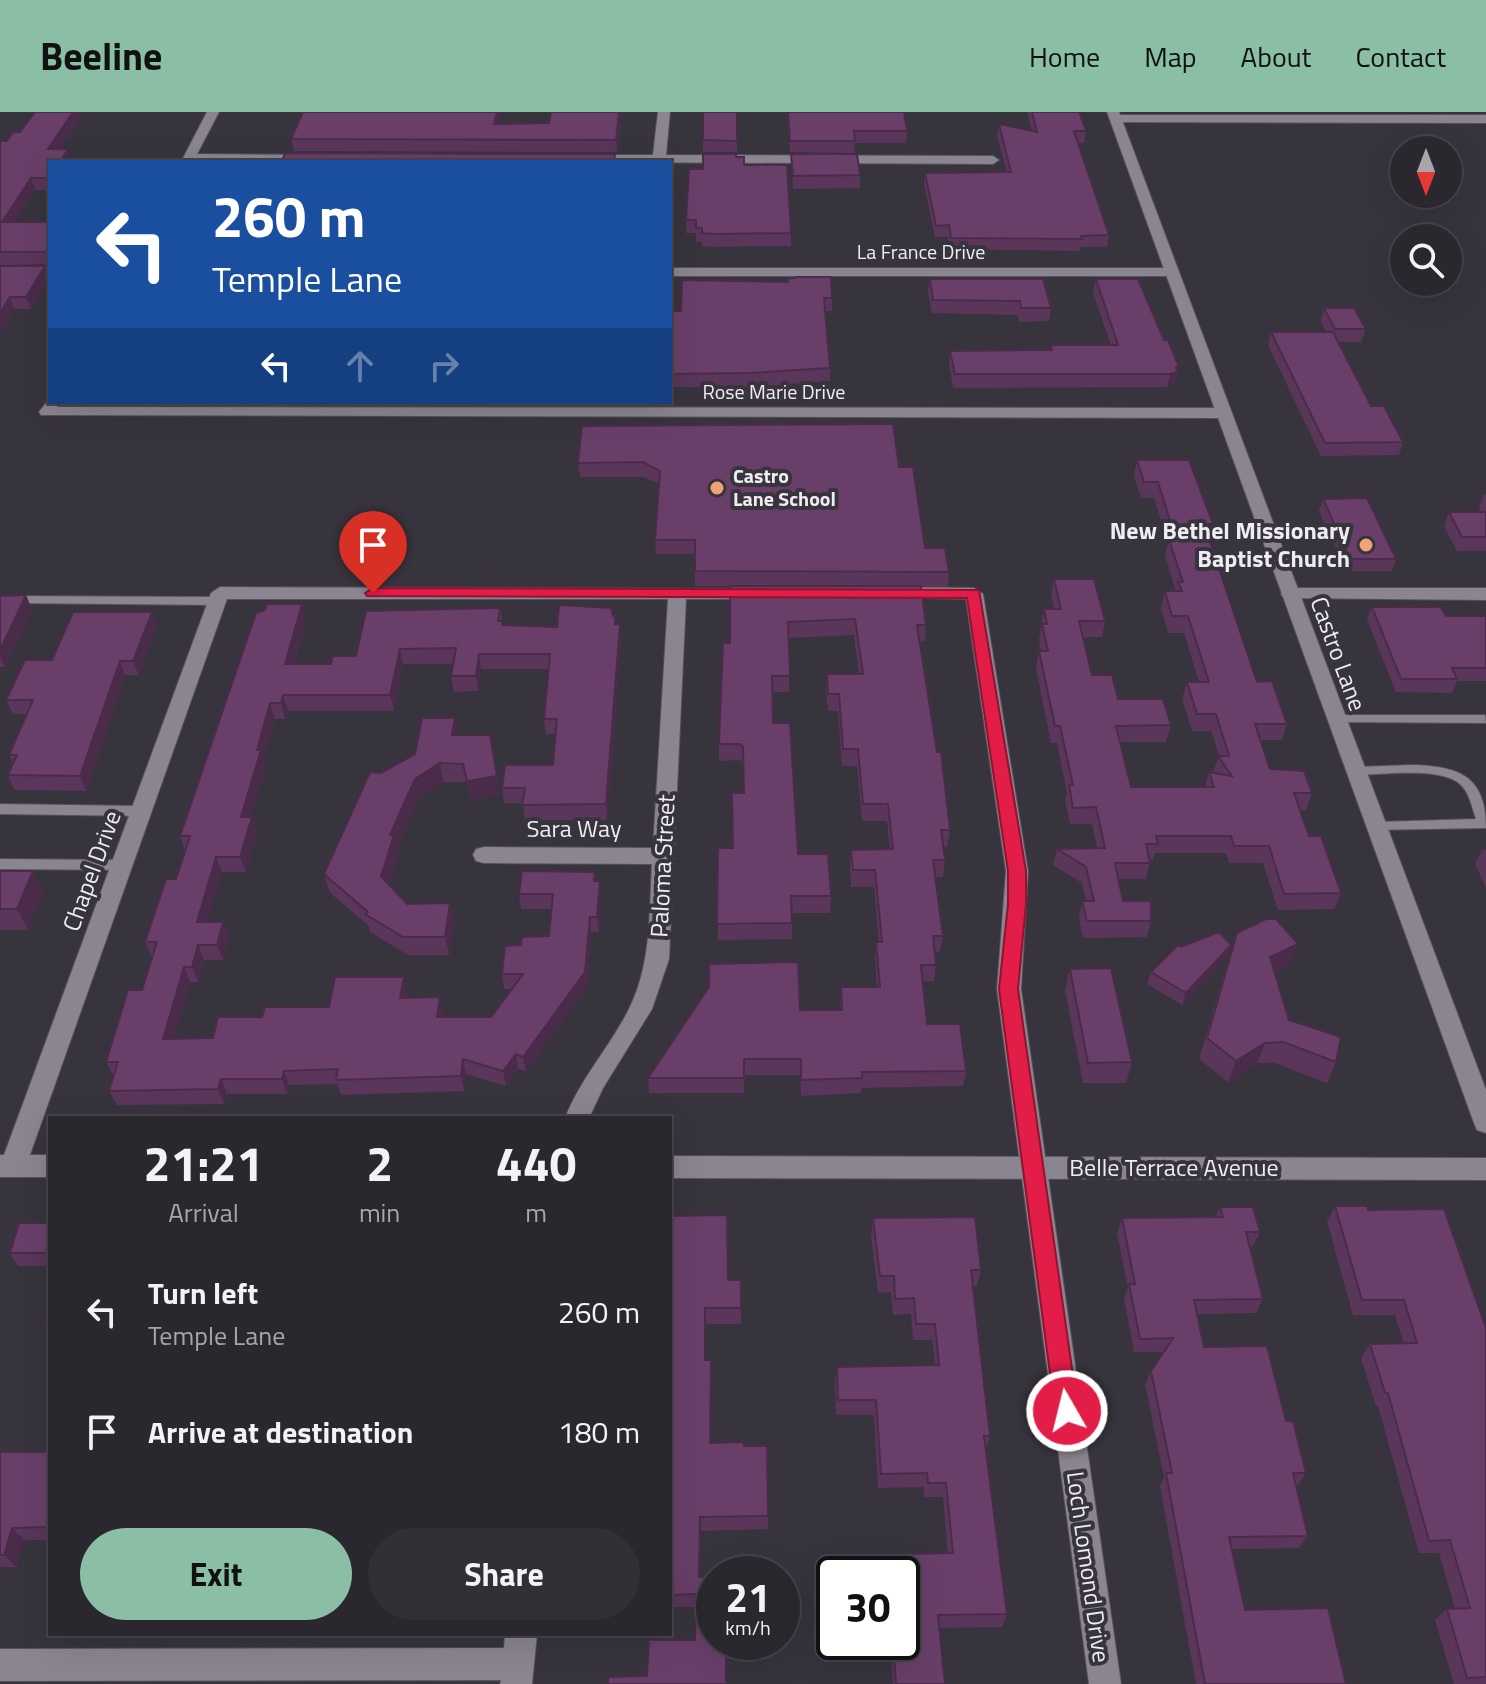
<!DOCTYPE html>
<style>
:root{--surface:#2a272e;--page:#322f36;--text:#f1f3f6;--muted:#a5a5aa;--line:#46444a;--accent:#8abfa5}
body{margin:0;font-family:"Titillium Web",sans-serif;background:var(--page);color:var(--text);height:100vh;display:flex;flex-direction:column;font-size:30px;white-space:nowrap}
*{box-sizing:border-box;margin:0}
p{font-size:26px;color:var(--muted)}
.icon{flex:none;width:44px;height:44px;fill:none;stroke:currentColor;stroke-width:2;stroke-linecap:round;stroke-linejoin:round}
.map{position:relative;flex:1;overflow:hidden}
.side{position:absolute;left:48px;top:1004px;width:624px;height:520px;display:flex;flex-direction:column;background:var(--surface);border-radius:0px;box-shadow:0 8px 32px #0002,0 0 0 2px var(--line)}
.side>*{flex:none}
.hud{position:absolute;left:48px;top:48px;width:624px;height:244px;border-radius:0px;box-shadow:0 8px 32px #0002,0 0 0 2px var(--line);background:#1a4fa0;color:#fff;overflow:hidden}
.needle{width:52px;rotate:180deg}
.tools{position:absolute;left:1390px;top:24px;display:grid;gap:16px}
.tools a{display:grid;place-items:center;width:72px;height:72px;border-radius:50%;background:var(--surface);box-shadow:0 8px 32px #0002,0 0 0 2px var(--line);font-size:40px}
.speed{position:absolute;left:696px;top:1444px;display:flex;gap:16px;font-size:40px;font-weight:700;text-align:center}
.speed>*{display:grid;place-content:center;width:104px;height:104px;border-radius:50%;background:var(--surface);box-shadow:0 8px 32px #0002,0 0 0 2px var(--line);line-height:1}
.speed small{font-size:20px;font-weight:400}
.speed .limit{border:4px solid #111;border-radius:12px;background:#fff;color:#111}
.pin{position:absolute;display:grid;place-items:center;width:68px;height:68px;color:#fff;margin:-82px -34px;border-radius:50% 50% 50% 0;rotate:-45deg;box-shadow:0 0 8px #0007}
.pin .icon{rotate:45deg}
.me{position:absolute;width:88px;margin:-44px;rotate:352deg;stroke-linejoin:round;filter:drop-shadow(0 0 6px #0008)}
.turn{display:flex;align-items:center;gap:28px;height:168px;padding:0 32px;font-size:36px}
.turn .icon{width:104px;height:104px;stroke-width:2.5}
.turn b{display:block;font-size:56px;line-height:68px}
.lanes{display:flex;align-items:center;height:76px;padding:0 32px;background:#0003;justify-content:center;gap:40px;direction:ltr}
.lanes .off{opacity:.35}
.eta{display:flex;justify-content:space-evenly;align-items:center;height:136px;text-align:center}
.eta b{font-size:48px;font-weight:700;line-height:56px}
.button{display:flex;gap:16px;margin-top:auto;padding:16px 32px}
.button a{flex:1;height:92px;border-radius:48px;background:var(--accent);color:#111;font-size:32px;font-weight:700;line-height:92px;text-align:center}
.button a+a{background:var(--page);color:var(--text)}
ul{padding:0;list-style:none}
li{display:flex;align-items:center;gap:24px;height:120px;padding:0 32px}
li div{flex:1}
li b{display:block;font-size:30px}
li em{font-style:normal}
header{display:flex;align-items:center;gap:48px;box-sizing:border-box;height:112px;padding:0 40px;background:var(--accent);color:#111}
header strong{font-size:38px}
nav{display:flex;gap:44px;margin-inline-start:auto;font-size:28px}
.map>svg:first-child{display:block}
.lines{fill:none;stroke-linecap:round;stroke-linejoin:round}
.service-casing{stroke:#56515a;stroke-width:2}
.minor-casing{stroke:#56515a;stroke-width:2}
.tertiary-casing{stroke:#56515a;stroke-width:2}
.service{fill:#8a8591;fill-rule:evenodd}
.minor{fill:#8a8591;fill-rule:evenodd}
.tertiary{fill:#8a8591;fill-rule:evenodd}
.wall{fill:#5a365a}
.shaded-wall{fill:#4a2c4a}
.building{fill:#693f69;stroke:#4a2c4a;stroke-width:2}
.route{fill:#e11d48;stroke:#92132f;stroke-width:2}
.poi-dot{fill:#f0a278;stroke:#38343e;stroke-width:3}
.labels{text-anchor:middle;stroke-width:8;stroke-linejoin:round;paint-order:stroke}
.far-street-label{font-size:20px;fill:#efecf3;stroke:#38343e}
.far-poi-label{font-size:20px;font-weight:bold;fill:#efecf3;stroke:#38343e;text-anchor:start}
.poi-label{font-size:24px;font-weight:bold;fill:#efecf3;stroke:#38343e;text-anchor:end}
.street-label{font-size:24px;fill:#efecf3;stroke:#38343e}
</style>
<header>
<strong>Beeline</strong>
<nav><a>Home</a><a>Map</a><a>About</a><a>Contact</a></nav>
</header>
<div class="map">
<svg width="1486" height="1572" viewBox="0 0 1486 1572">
<rect width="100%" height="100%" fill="#38343e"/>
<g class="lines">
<g class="service-casing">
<path id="service" d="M10 484 217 485 223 489 217 493 6 491 4 488Z
M1336 603H1485L1486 611 1332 610 1330 607Z
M1411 653C1458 654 1486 663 1486 716L1371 718 1369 715 1376 710 1476 707C1472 696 1470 682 1461 673 1441 654 1382 663 1356 663L1350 659 1356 655Z
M0 692 141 694 148 699 141 704 0 702Z
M0 747 122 748 129 753 122 758 0 757Z"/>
</g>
<g class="minor-casing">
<path id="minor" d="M207 0H219L197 42 312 43 318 47 315 50H181Z
M658 0H670L666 43 993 44 999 48 993 52 583 50 580 47 586 43H653Z
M1115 3H1486V11L1111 10V4Z
M0 155H50V163H0Z
M670 156H1172L1179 160 1172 164H670Z
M50 286V290H60L57 295 1223 296 1231 301 1223 306 41 303 39 300Z
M220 475 763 477 766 481 757 487H686L669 847 652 897 603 976 589 1006H565C581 966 609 936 628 899 652 853 649 801 652 752L484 751 476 749 473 743 476 737 484 735 653 736 668 487H227L26 1054 22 1062 13 1065 4 1062 0 1054 211 481Z
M892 475 974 476 983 482 1028 759 1021 877 1121 1572H1089L997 877 1006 759 966 487 886 485 883 481Z
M1290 476H1486V488L1284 486 1281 482 1284 478Z
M505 1522H537L532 1572H500L501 1568 0 1569V1537L504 1536Z"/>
</g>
<g class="tertiary-casing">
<path id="tertiary" d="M1107 0H1119L1486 978V1021L1477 1018 1474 1011Z
M0 1043H50V1065H0Z
M670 1044 1486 1046V1068L670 1066Z"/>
</g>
<use href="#service" class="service"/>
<use href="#minor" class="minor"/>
<use href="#tertiary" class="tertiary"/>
</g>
<path class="wall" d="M35 0H84L59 37H68L72 49 71 50H50V78H35L14 110H50V152L0 153V29H7L20 20Z
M303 0H501L498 11H549L621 0 617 40 294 39 291 27Z
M703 0H737V40H703Z
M787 0H904L907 19 906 31H855L854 41 790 40Z
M1027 0H1079L1086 19 1084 31H1078L1109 123 1107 135H1081L1080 139 950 137 948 125H935L924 72 925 61 1007 60 997 24 999 12 1032 19Z
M791 42 860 63V76L793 77Z
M736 45 744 53 791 121V134L714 135 702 134V130H696V121H686V108L703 57Z
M0 154H45L50 166 31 197H14L0 221Z
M930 167 1051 196 1049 209 1019 210 1018 203 932 201 928 180Z
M1096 167 1164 228 1179 255 1174 273 1167 275 953 276 949 252 950 239 1050 238 1051 233H1111L1093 181Z
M832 186V199H825L830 256V269L752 275H670V199Z
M1324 196 1366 217 1361 230H1338L1371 294 1403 330 1399 343 1321 344 1268 233 1271 220H1326L1321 210Z
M582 314 899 355 925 436 949 460 948 475H921L926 513 925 529H920L950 718 947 735H943L945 748 943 765H935L943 824 940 840H935L936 853 934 869H922L927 912 966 959 963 974 861 976V981L801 984 800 963H744V981H649L648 966 800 898H840L841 875H877L875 846 876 830H879L874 775H851L850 754 851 738 890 737 887 709H862L857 654H842L838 599H828L826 579 827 562H859L854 523 789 526V580H772L773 611 798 742 831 784 830 801H792V827L718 828V736H732L743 681V652L740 648 719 649V632L730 531V474H695V442H656L655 428 659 372 644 365H580L578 351Z
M1137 348 1213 412 1209 427 1257 570 1287 612 1282 628H1260L1270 657 1312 681 1306 698H1300L1309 724 1341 781 1334 797 1278 798 1263 751H1229L1226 741H1155L1153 748H1150V751L1146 767H1119L1123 789 1151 809 1147 825 1083 826 1079 806 1082 789H1086L1082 771 1053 753 1057 737 1097 736 1092 712H1070L1065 690 1067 681 1057 631H1051L1036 556 1039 539H1041L1039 528 1044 497H1054L1051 483 1054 467 1105 509 1102 525H1083L1092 563 1118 587 1171 613 1166 630H1120L1131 675H1205L1209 660H1213L1219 644 1211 619H1192L1182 587 1187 570H1199L1184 521H1168L1161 496 1165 479H1176L1165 444 1168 432 1154 386H1141L1134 364Z
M1484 382H1486V439H1457L1444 414 1449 400H1481L1479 395Z
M1323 387 1396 447 1392 459H1346L1319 399Z
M26 483 32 498 5 555H0V484Z
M1372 495 1446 504H1486V569H1457L1452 581 1396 580 1367 508Z
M500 496 503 513 557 515 613 504 621 528 607 708H525L523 691H504L502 676 553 653 556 622H546L544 607 548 557H481L478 579 454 580 451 564 453 552H403L394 599H288L285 607H275L263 646 266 654 250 705H252L257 721 246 760H222L207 810H223L229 825 223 848H204L198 870H190L174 926H213L262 905 329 895 407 880 406 886 440 885 443 900V905H491L512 877H504L502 862 521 833 549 824 552 797H521L519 782 596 769 601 784 599 820H591L587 875 526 959 518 957 506 974 466 962 464 979 341 983 337 972 289 973 287 982H227L224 992 117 993 109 979 114 965 106 950 142 878 152 845 145 830 176 767 185 738 180 724 306 507 294 552H331Z
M152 500 157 514 139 563H125L86 679 14 678 8 663 13 651 9 643 26 602H13L6 588 52 548Z
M458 623 500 682 471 688 467 670H443L419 685 397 737 398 742 389 772 407 792 454 809 449 843H408L370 820 369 814 330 781 324 762 381 661Z
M1482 738H1486V776L1475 752Z
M0 759 43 780 28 818H0Z
M1237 821 1290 853 1275 860 1289 908 1336 950 1327 971 1275 951H1257L1228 970 1199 947 1230 842Z
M1231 833 1226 845 1182 893 1147 872 1151 860 1181 835Z
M1070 857 1132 950 1126 971H1083L1065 878Z
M1335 1094 1368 1098 1486 1216V1572H1454L1435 1508 1447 1497H1455L1439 1441H1419L1378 1294H1376L1361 1246 1370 1232H1404L1395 1203H1353L1327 1109Z
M1220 1095 1260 1120 1253 1134H1250L1263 1187 1256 1201 1197 1202 1204 1235 1286 1309 1306 1361 1297 1374H1296L1308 1424 1299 1436 1232 1437 1245 1498 1346 1572H1196L1160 1374 1164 1365 1145 1272 1151 1259 1163 1240H1134L1124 1186 1128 1176 1117 1121 1122 1106 1216 1105Z
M670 1104 728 1168H741V1212H706V1248L711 1263V1331L744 1334 768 1404V1417L701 1419 700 1465 714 1530 647 1564 695 1528 696 1495H670Z
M873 1106 981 1158 977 1174H973L990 1324 986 1338 1007 1502 1002 1515 939 1516 944 1572H893L890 1538 892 1530H902L912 1525 907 1455 910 1442 948 1441 943 1385H924V1375L878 1376 874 1303H836L835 1270 837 1255 935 1253 932 1228H913L911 1202 893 1203 891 1180 878 1181 871 1123Z
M50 1111V1154H18L10 1141Z
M0 1340H50V1428H24L16 1455H0Z"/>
<path class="shaded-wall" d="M73 0H84L51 49 48 37Z
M497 0H501L495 23 494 12Z
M619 0H621L617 40 616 28Z
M68 37 72 49 71 50H60Z
M31 66 35 78 6 122 2 110Z
M45 154 50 166 31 197 26 185Z
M10 185 14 197 0 221V201Z
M1177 260 1174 273 1167 275 1170 262Z
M26 483 32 498 5 555 0 544V538Z
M302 492 306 507 289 568 285 552Z
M152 500 157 514 139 563 133 549Z
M620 512 621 528 607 708 606 692Z
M400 537 403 552 394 599 390 583Z
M479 542 481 557 478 579 476 564Z
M120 549 125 563 86 679 80 664Z
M283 583 288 599 285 607 281 591Z
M270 591 275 607 263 646 266 654 246 721 241 705 257 638Z
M455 606 458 625 452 623Z
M440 651 443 670 419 685 397 737 398 742 386 782 381 764 390 723 415 667Z
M497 664 500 682 471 688 467 669Z
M252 705 257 721 246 760 240 745Z
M216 745 222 760 203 826 197 810Z
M33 759 43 780 28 818 17 797Z
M600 769 601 784 599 820 597 805Z
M450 791 454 809 449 843 445 825Z
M590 805 591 820 587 875 526 959 523 945Z
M223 810 229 825 223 848 217 833Z
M1298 832 1290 853 1262 866 1270 845Z
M198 833 204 848 198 870 192 855Z
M1231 833 1226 845 1182 893 1186 881Z
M184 855 190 870 170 941 163 927Z
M404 865 407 880 404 900 400 886Z
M440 885 443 900 441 920 437 905Z
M1265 931 1257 951 1228 970 1236 949Z
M516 942 518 957 506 974 503 959Z
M463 947 466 962 464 979 461 964Z
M284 959 289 973 287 982 282 967Z
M221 967 227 982 224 992 218 977Z
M12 1416 24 1428 16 1455 4 1443Z"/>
<path class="building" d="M35 0H73L48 37H68L60 50H50V66H31L2 110H50V146L49 148 46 140H0V29H7L13 20H20Z
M303 0H497L494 12 549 11 551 0H619L616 28 291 27Z
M703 0H737V29L703 28Z
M788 0H904L907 19H854L855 29H790Z
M1032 0H1079L1086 19H1074L1109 123 1081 124 1082 127 951 126 949 113 936 114 925 61 1011 60 999 12 1037 20Z
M285 41 615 42 614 50H282Z
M703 42H736V45H744V53H787L791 121 714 122 702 121V116H696V108H686L689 57H703Z
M791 42H857L860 63 793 64Z
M0 154H45L26 185H10L0 201Z
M798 165H831L832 186H824L830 256 752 261 670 262V199H681L682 168 788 170V167Z
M930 167H1043L1051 196H1021L1020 189 933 188Z
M1096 167H1138L1164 228H1168L1179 255H1176L1177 260 1170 262H955L950 239 1052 238 1051 233H1118Z
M1324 196H1354L1366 217H1335Z
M1271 220H1333L1371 294H1384L1403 330 1325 331Z
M893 312 899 355H913L925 436H945L949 460 695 459V428H655L660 359 643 350 578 351 582 314Z
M1137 348H1189L1213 412H1204L1257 570 1272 569 1287 612H1255L1270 657 1304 659 1312 681H1294L1309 724H1321L1341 781 1284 782 1269 734H1234L1231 724H1156L1158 732H1146L1150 751H1115L1123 789H1151V809H1087L1082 789H1094L1086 755 1057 737 1105 736 1096 695 1073 696 1069 673H1073L1060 614H1055L1039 539H1048L1042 512H1047L1044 497H1061L1054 467H1094L1105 509H1079L1092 563H1112L1118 587H1163L1171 613 1116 614 1131 675H1214L1209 660 1232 664 1218 644H1229L1216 602H1197L1187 570H1209L1188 504H1172L1165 479H1182L1178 470H1183L1169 428H1176L1158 370H1144Z
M1367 386 1396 447H1350L1323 387Z
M1449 400H1486V425H1462Z
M730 474H921L926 513H917L937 640H941L950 718H941L945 748H933L943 824H933L936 853H921L927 912H960L966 959 862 960V966L801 968V947H744V966H648L709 875V852L798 850 800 898H842L841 875H880L876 830H882L875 758H853L851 738 893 737 888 692H863L858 637H843L839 582H828L827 562H863L855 507 788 510 790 564H772L773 611H790L798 742H828L831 784H791L792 811 717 812 718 736H733L732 681H744L743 635 740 632H719L723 531H730Z
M26 483 0 538V484Z
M267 492H302L285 552H331L333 544H356L366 499 500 496 498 509H502V513L557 515 559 493 611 496 613 504H615V512H620L606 692 522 693 525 676H502L505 653H553L557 607H544L550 542H479L476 564H451L456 536 400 537 390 583H283L281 591H270L257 638H261L241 705H252L240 745H216L197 810H223L217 833H198L192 855H184L163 927 213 926 218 905H262L265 895H329L335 865H404L400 886 440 885 437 905H491L523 862H502L505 834 521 833 522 825 549 824 553 782H519L522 759 595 760 594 769H600L597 805H590L585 860 523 945 516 942 503 959 463 947 461 964 336 968 338 957 284 959 282 967H221L218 977 109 979 118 950H106L128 878H142L157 830H145L166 767H176L190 724H180L256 501 265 498Z
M1372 495H1441L1446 504H1486V556H1452L1457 567H1401Z
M73 500H152L133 549H120L80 664 8 663 17 643H9L33 588H6L25 548H52Z
M422 606H455L452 623H490L497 664 467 669 463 652 440 651 415 667 390 723H394L381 764 407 792 450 791 445 825H403L365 802 368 800 324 762 370 660 381 661 415 642Z
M0 759H33L17 797H0Z
M1266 807H1276L1298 832 1270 845 1289 908 1341 925 1336 950 1283 930 1265 931 1236 949 1207 926 1237 821Z
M1219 820 1231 833 1186 881 1151 860 1178 833 1181 835Z
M1111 856 1132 950 1088 951 1070 857Z
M1335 1094H1367L1368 1098 1444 1097 1486 1216V1565L1467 1566 1447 1497 1470 1496 1450 1428 1429 1429 1388 1281H1385L1370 1232 1417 1231 1404 1188H1362Z
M1220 1095H1253L1260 1120H1246L1263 1187 1194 1188 1204 1235 1267 1234 1286 1309H1293L1306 1361H1293L1308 1424 1229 1425 1245 1498 1328 1496 1346 1572H1205L1166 1361H1172L1151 1259 1173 1226 1140 1227 1129 1172H1135L1122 1106 1223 1105Z
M727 1103 728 1168H741V1196H705V1248H711L710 1331 744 1330V1334H767L768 1404 700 1405 699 1465H714V1530H726V1572H608V1565L647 1564 649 1528H695L696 1482 670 1483V1104Z
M975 1105 981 1158H971L990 1324H984L1007 1502 938 1503 945 1572H896L893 1530H902V1525H916L910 1442 953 1441 946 1371H928L927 1361 881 1362 876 1288H838L837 1255 939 1253 935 1212H916L914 1186 895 1187 894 1164H880L873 1106Z
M19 1111H50V1141H10Z
M50 1196V1214H45Z
M0 1340H50V1415L12 1416 4 1443H0Z"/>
<path class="route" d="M373 476 979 478 1026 759V792L1018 877 1078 1299 1075 1307 1067 1310 1058 1307 1055 1299 999 877 1008 792V759L967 486 367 484 365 481Z"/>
<g class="poi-dot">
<circle cx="717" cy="376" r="8"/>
<circle cx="1366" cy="433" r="8"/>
</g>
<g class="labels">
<g class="far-street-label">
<text x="921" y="147">La France Drive</text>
<text x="774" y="287">Rose Marie Drive</text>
</g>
<g class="far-poi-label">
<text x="733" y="371">Castro<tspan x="733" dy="23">Lane School</tspan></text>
</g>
<g class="poi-label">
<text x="1350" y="427">New Bethel Missionary<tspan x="1350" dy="28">Baptist Church</tspan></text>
</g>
<g class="street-label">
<text transform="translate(1338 542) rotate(70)" y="8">Castro Lane</text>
<text x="574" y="725">Sara Way</text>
<text transform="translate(663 754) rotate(-87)" y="8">Paloma Street</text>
<text transform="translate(92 759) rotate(-70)" y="8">Chapel Drive</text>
<text x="1174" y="1064">Belle Terrace Avenue</text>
<text transform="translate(1088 1455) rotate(82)" y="8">Loch Lomond Drive</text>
</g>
</g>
</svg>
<div class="tools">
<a><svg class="needle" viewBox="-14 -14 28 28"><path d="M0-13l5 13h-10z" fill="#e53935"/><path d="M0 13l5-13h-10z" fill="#a5a5aa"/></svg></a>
<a><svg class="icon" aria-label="search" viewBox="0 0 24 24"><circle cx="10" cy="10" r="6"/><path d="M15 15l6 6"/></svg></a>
</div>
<div class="speed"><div>21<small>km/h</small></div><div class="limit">30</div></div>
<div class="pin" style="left:373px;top:481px;background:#d93025"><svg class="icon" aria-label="arrive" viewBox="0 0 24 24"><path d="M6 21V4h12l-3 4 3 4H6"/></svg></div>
<svg class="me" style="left:1067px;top:1299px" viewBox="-20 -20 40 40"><circle r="17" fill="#e11d48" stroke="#fff" stroke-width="3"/><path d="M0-11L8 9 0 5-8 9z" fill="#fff"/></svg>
<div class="hud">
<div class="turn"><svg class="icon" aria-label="left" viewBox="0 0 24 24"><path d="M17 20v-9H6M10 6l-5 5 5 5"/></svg><div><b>260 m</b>Temple Lane</div></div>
<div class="lanes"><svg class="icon" aria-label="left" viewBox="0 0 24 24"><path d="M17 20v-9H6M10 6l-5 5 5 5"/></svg><svg class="icon off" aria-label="ahead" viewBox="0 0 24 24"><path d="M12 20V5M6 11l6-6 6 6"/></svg><svg class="icon off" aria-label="right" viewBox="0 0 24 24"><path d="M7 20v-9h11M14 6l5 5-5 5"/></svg></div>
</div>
<section class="side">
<div class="eta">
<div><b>21:21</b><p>Arrival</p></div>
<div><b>2</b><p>min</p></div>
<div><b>440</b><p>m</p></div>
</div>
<ul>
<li><svg class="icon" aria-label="left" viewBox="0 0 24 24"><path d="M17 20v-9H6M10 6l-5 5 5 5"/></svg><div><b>Turn left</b><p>Temple Lane</p></div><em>260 m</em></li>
<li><svg class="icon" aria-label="arrive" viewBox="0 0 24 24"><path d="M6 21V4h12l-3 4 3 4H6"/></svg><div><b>Arrive at destination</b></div><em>180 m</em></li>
</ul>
<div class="button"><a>Exit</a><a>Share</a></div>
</section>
</div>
